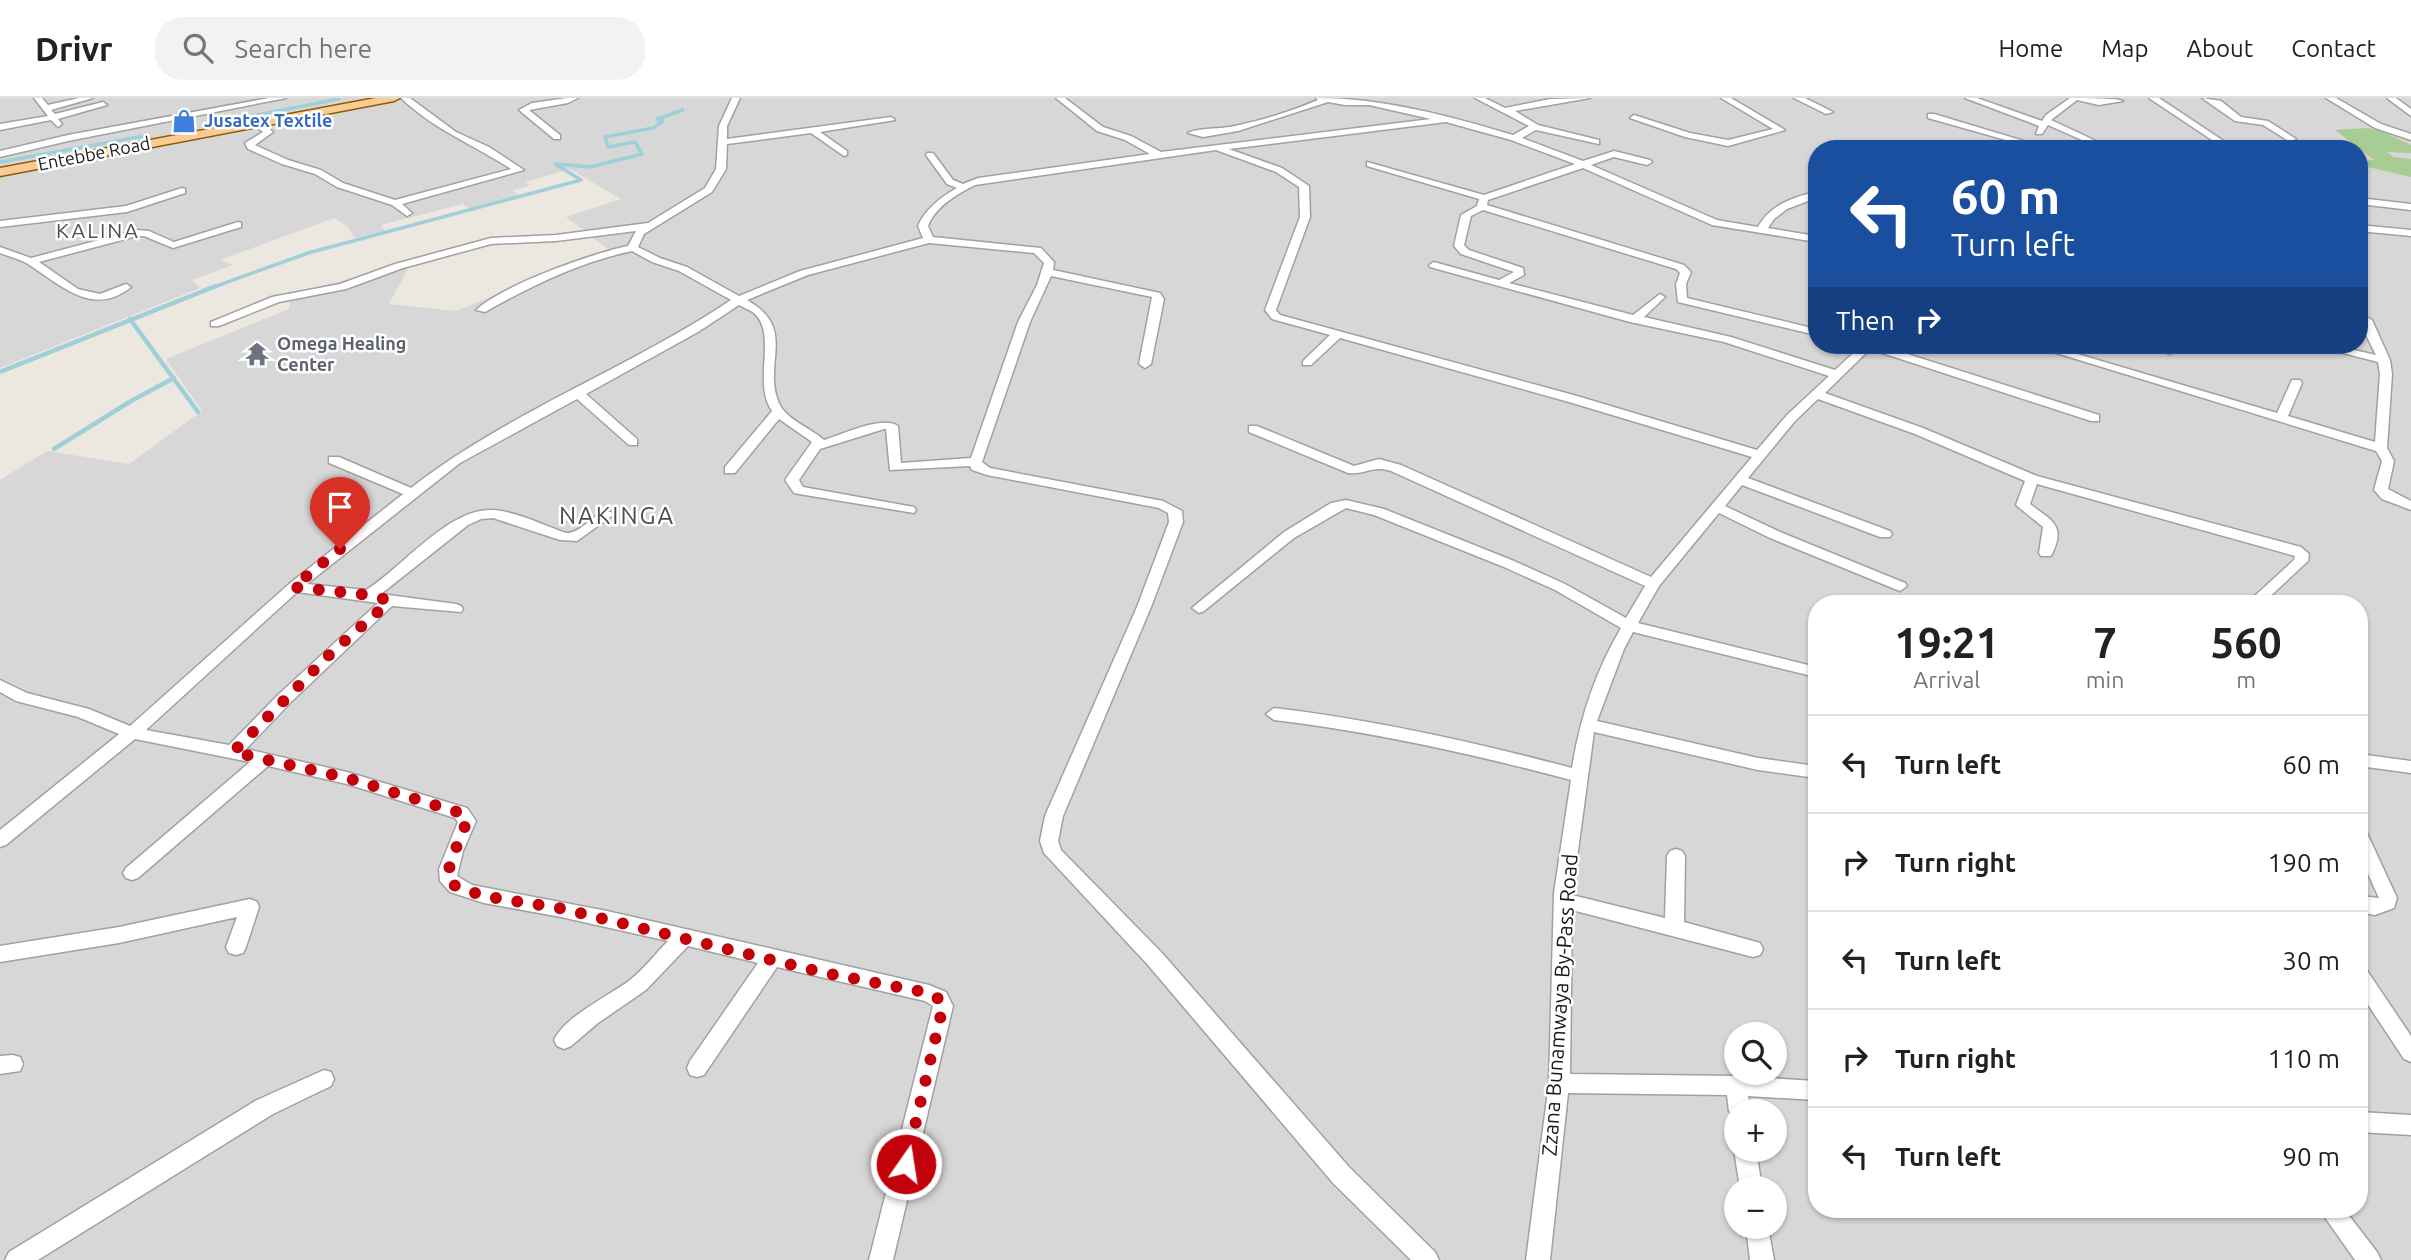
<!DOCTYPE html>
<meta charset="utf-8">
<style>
:root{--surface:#fff;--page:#f2f2f2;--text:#222;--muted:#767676;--line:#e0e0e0}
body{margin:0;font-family:Ubuntu,sans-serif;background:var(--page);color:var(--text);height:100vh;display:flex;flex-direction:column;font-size:26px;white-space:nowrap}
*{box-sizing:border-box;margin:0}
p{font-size:23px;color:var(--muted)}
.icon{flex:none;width:38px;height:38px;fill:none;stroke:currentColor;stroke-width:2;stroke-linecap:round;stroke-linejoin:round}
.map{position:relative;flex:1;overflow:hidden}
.sheet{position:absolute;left:1808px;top:497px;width:560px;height:623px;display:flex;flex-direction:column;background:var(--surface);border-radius:28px;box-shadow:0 2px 5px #0004}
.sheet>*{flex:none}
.banner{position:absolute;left:1808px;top:42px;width:560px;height:214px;border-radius:28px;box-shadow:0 2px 5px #0004;background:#1a4fa0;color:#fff;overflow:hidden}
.buttons{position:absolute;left:1724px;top:924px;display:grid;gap:14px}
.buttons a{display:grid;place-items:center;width:63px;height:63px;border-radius:50%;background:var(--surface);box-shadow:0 2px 5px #0004;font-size:35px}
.pin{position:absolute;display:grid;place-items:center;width:60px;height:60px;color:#fff;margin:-72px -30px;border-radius:50% 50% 50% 0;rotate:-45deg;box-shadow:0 0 7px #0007}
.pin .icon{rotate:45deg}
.me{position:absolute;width:77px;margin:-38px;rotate:13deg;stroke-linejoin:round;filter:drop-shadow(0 0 5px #0008)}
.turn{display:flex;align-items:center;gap:24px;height:147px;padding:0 28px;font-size:32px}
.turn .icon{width:91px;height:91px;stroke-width:2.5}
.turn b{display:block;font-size:49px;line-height:60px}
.then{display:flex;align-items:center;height:66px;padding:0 28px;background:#0003;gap:14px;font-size:26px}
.eta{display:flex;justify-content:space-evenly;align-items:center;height:119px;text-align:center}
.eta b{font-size:42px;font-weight:700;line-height:49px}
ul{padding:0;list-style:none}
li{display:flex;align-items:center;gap:21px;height:98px;padding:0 28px;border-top:2px solid var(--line)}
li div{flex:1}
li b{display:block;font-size:26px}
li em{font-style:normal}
header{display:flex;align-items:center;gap:42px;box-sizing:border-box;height:98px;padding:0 35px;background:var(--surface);border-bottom:2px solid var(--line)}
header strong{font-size:33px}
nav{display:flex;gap:38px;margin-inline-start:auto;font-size:24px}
.search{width:490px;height:63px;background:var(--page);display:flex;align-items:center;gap:18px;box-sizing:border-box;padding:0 24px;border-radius:28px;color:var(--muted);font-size:26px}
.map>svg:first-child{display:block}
.residential{fill:#d8d7d7;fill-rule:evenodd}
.commercial{fill:#eecece}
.forest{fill:#a7cc94}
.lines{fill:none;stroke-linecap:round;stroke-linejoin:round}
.stream-far1{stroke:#9fd0da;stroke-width:3.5}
.stream{stroke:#9fd0da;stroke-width:4.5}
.minor-casing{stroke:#a1a1a1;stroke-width:3}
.major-casing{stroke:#905a01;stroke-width:3}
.minor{fill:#fff;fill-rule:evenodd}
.major{fill:#fbcb96;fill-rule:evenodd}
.route{stroke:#c3010a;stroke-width:12;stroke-dasharray:0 21.6}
.labels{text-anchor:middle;stroke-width:5;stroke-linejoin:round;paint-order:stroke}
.far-shop-label{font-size:18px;font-weight:bold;fill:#366cbe;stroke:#fff;text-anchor:start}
.far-street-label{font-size:18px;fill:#1a1a1a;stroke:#fff}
.far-worship-label{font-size:18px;font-weight:bold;fill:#5b616d;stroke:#fff;text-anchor:start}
.far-quarter-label{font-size:21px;letter-spacing:2px;fill:#4d4d4d;stroke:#fff}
.street-label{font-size:21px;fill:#1a1a1a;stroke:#fff}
.quarter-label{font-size:24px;letter-spacing:2px;fill:#4d4d4d;stroke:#fff}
</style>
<header>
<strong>Drivr</strong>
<div class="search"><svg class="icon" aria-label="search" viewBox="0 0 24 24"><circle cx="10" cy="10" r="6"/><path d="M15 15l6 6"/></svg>Search here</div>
<nav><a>Home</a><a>Map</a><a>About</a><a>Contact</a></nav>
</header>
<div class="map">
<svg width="2411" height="1162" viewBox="0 0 2411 1162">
<rect width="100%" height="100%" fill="#ece7df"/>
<path class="residential" d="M0 0H2411V1162H0V382L47 353 129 366 202 313 166 261 289 211 291 196 411 165 389 206 456 213 608 151 566 119 621 101 570 71 526 84 529 88 513 92 518 99 471 112 463 106 381 127 385 133 355 140 348 129 334 120 220 162 233 167 192 182 200 190 0 270ZM1816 51H2359V247H1816ZM1816 506H2359V1111H1816ZM1736 936H1774V975H1736ZM1736 1013H1774V1052H1736ZM1736 1090H1774V1129H1736Z"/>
<path class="commercial" d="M2297 42 2352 44 2378 64 2359 63V51H2318L2304 47Z"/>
<path class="forest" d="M2367 30 2379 32 2411 47V55L2387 54 2393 59 2411 61V79L2359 67V63L2374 62 2335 32Z"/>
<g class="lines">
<path class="stream-far1" d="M226 23 339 1
M209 26 218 25
M0 64 144 38
M211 190 308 155 581 82 555 66 590 69 642 56 635 44 608 49 605 39 653 30 663 23 657 21 683 12"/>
<path class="stream" d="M130 221 198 314
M0 274 216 188
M54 351 131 303 174 280"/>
<g class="minor-casing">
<path id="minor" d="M34 0H42L48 7 79 0H93L51 12 55 16 103 4 107 7 58 21 62 26 58 29 51 22 0 32V26L48 18Z
M269 0H286L68 43 0 59V53L68 37Z
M401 0H410L456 34 489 49 524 72 402 106 412 115 407 118 392 107 337 89 315 76 282 66 248 51 245 45 263 34 252 25 259 23 273 34 255 47 288 62 321 72 343 85 395 102 511 71C474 47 433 31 401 0Z
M567 0H578L568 5 529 12 560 37V41H554L519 12 532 5Z
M732 0H740L727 28V41L891 19 895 22 820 34 847 53V57L844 58 811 35 727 46 726 71 712 94 644 136 638 149 660 160 687 169 739 198 800 173 923 140 918 128C925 111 941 99 957 90L947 86 926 57 927 55H933L953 82 963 86 978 80 1150 56 1125 42 1097 33 1056 0H1065L1103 29 1131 38 1161 54 1431 21 1369 7H1345L1328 4 1238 33 1203 39 1188 35C1195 30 1223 31 1235 28 1264 22 1292 13 1318 2L1316 0C1383 0 1450 18 1513 37L1529 28 1475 0H1485L1505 10 1550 1 1590 0 1515 13 1538 27 1599 42V46L1536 32 1522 40 1583 63 1614 53 1650 62 1652 64 1647 67 1614 59 1591 67 1717 122 1758 129C1770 107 1793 99 1816 94V100L1787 111 1774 121 1768 130 1816 138V144L1712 127 1583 70 1488 102 1487 107 1684 167 1691 174 1686 186 1687 200 1816 231V237L1678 204 1676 186 1680 175 1676 171 1483 112 1471 118 1464 147 1469 152 1523 170 1524 177 1509 185 1633 217 1660 196 1665 199 1644 219 1731 239 1835 272 1862 247H1879L2099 317V323H2091L1870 251 1825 295 1923 330 2037 378 2301 449 2309 456 2308 463 2262 506H2246L2294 462 2295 458 2037 386 2030 406C2052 423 2067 427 2051 458H2041L2039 455 2043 429 2016 407 2025 383 1915 336 1818 301 1795 323 1748 380 1890 433 1892 436 1890 439H1880L1742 387 1725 408 1780 434 1905 485 1907 488 1900 493 1895 491 1770 440 1719 415 1659 488 1638 525 1816 569V579L1633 534 1624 551 1597 623 1758 660 1816 668V680L1758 672 1594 634 1572 797 1665 820 1667 758 1670 753 1676 751 1682 753 1685 758 1684 824 1753 843 1760 845 1763 851 1760 857 1753 859 1572 812 1570 976 1736 978 1816 983V1002L1748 998 1751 1013H1736V1021L1729 1013 1727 997 1568 995 1550 1162H1526L1549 985 1554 795 1571 682C1473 656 1375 634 1274 622L1266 616 1274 610C1375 622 1474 644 1572 670 1580 620 1595 574 1621 530L1555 492 1504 469 1374 417 1346 410 1294 440 1204 513 1199 515 1192 510 1284 434 1331 405 1346 402 1384 411 1514 463 1565 486 1626 520 1645 488 1391 373C1372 367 1366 377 1348 375L1249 334V328H1257L1354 368 1379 361 1401 367 1651 479 1752 359 1569 304 1340 240 1311 267H1303V263L1330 237 1272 221 1265 212 1300 119 1299 89 1276 74 1216 52 975 87C957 96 935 109 928 128L933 139 1041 150 1054 164 1053 172 1160 195 1164 201 1151 266 1145 270 1139 266 1152 199 1051 178 1030 224 982 364 990 370 1163 403 1182 413 1183 424 1151 509 1063 718 1058 743 1061 752 1162 855 1349 1069 1435 1154 1439 1162H1411L1333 1085 1148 867 1044 755 1040 743 1045 718 1137 509 1169 424 1168 415 1159 410 987 377 972 372 970 368 890 372 886 331H884L820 351 799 382 803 389 914 409 916 412 914 415 799 396 794 395 785 382 812 344 779 321 735 375H725V369L772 313C752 285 778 236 754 215 750 212 743 209 739 207L698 234 586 296 637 341V347H629L577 301 460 365 307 486 366 492C402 470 449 409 493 412 518 414 543 427 566 435 584 435 593 412 611 414L613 417 577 443 560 442 493 420 481 421 468 427 381 496 456 506 461 508 463 511 461 514 392 508 291 604 246 651 347 674 467 710 476 723 463 753 457 778 472 787 607 813 929 887 946 894 953 908 893 1162H869L933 908 925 903 777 869 704 977 697 979 690 977 687 970 690 963 758 865 688 848 646 892 598 925 571 948 564 951 557 948 554 942C565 918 609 898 630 882 644 871 656 855 668 843L561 819 484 805 450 794 440 783 439 771 458 724 455 720 347 686 268 668 138 780 132 782 126 780 123 775 126 770 250 664 135 641 6 747 0 749V732L119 636 78 619 16 603 0 594V582L27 595 89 611 130 628 289 486 403 396 329 365V359H339L411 390C508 314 628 271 731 202L679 173 652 164 632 153C580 164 531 188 485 214L476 212C503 187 590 156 628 148L636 133 556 143 491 146 403 170 346 191 279 204 219 228H211V224L272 199 340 186 395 166 491 140 556 137 648 125 705 90 716 71 719 28ZM1446 24 1511 42 1575 66 1484 97 1367 64V68L1479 101 1477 108 1461 117 1454 148 1461 156 1514 174 1499 182 1434 164 1429 167 1430 169 1630 224 1724 244 1829 278 1787 317 1757 352 1577 298 1280 217 1276 212 1310 119 1309 88 1282 70 1229 51ZM929 145 1034 155 1044 165 1037 187 1018 224 971 360 901 365 898 328C883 317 843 336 824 342 812 331 790 323 781 309 759 268 800 232 747 202L808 177ZM297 494 378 505 279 596 229 647 146 632Z
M1721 0H1731L1785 32 1728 48 1685 39 1630 20 1634 17 1690 35 1728 42 1773 31Z
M1794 0H1805L1833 14 1826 16Z
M1965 0H1977L2042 23 2046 17 2070 0C2079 0 2118 0 2123 3L2099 7 2077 2 2051 22 2109 49 2102 51 2048 27 2042 36H2036L2039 28Z
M2149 0H2159L2225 44 2218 46Z
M2202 0 2221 3 2241 19 2268 23 2296 41 2289 43 2263 27 2235 23Z
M2326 0H2336L2381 26 2411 36V42L2375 30Z
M2387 0H2396L2411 11V18Z
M1928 16H1934L2034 46 2027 48 1928 20Z
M182 90 185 91V95L127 114 0 129V123L126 108Z
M2359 100 2411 106V112L2359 106Z
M238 124 241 125V129L173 150 144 138H137L39 164 78 191 100 196 126 186 131 189C94 219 63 189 31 168 23 162 10 159 0 155V149L31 160 137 132 149 133 174 144Z
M2359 127 2411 132V138L2359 133Z
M2359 215 2372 222 2390 262 2392 276 2387 350 2394 363 2388 391 2411 403V412L2382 401 2374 392 2382 363 2376 353 2030 247H2047L2277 315 2292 282H2300L2302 285 2288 318 2375 344 2380 276 2378 264 2312 247H2332L2376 257 2359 223Z
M2145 247H2162L2176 253 2170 256Z
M2359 656 2411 663V675L2359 668Z
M2359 729 2365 731 2397 800 2394 810 2375 817 2359 814V798L2379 800 2359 756Z
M250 801 257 804 259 809 246 849 243 855 236 857 229 855 226 849 237 819 119 845 0 864V848L119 829Z
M2359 869 2366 871 2411 938V964L2404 961 2359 893Z
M13 957 20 959 23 966 20 973 0 976V958Z
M324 972 331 974 334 981 331 988 273 1016 38 1162H5L9 1154 257 1002Z
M2359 1014 2411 1017V1037L2359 1034Z
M1736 1048V1052H1756L1762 1090H1740L1734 1052Z
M2319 1111H2344L2377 1154 2381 1162H2355Z
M1746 1129H1768L1774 1162H1750Z"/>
</g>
<g class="major-casing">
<path id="major" d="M376 0H400L394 3 0 78V70Z"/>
</g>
<use href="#minor" class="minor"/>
<use href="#major" class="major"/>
</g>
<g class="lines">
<path class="route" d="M340 451 293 489 369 497 387 502 388 505 330 556 233 654 347 680 461 715 467 723 450 765 448 780 451 786 483 798 559 810 825 875 929 895 939 901 943 908 906 1066"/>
</g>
<defs>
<g id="shop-bare" transform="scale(1.89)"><path d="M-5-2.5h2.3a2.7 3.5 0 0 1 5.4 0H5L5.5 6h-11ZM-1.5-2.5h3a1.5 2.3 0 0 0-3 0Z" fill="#3f7fe0" stroke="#fff" stroke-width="2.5" paint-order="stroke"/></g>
<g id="temple-bare" transform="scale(1.89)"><path d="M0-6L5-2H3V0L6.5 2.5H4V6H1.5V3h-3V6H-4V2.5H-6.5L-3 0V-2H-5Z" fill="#6b7280" stroke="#fff" stroke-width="2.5" paint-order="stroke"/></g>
</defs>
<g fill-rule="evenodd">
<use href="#shop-bare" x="184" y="23"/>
<use href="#temple-bare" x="257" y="256"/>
</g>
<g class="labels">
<g class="far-shop-label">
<text x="204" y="29">Jusatex Textile</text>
</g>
<g class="far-street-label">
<text transform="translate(94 56) rotate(-11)" y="6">Entebbe Road</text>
</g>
<g class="far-worship-label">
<text x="277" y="252">Omega Healing<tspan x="277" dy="21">Center</tspan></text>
</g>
<g class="far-quarter-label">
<text x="98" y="140">KALINA</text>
</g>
<g class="street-label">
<text transform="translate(1560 907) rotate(-86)" y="7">Zzana Bunamwaya By-Pass Road</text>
</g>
<g class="quarter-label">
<text x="617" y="426">NAKINGA</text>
</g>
</g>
</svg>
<div class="buttons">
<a><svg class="icon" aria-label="search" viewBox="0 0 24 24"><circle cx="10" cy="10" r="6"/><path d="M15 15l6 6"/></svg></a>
<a>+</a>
<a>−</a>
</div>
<div class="pin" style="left:340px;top:451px;background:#d93025"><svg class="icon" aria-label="arrive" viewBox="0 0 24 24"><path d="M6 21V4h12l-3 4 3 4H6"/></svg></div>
<svg class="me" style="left:906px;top:1066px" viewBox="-20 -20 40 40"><circle r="17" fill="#c3010a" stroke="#fff" stroke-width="3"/><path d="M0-11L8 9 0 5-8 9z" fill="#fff"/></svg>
<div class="banner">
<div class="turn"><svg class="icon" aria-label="left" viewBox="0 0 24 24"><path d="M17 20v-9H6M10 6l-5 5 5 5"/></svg><div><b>60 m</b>Turn left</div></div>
<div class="then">Then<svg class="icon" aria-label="right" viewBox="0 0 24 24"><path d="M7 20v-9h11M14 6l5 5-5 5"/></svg></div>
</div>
<section class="sheet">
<div class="eta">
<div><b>19:21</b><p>Arrival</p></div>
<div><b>7</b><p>min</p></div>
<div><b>560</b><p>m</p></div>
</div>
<ul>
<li><svg class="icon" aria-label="left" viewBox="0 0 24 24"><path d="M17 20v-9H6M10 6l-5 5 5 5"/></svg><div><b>Turn left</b></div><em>60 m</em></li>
<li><svg class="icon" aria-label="right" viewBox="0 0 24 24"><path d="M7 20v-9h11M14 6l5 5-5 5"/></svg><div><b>Turn right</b></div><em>190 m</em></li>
<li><svg class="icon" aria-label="left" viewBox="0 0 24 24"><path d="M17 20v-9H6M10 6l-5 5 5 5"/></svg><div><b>Turn left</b></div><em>30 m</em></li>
<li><svg class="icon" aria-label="right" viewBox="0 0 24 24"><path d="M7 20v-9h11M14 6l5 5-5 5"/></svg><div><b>Turn right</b></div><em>110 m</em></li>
<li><svg class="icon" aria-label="left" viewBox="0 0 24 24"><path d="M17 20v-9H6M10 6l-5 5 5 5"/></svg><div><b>Turn left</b></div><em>90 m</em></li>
</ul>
</section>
</div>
